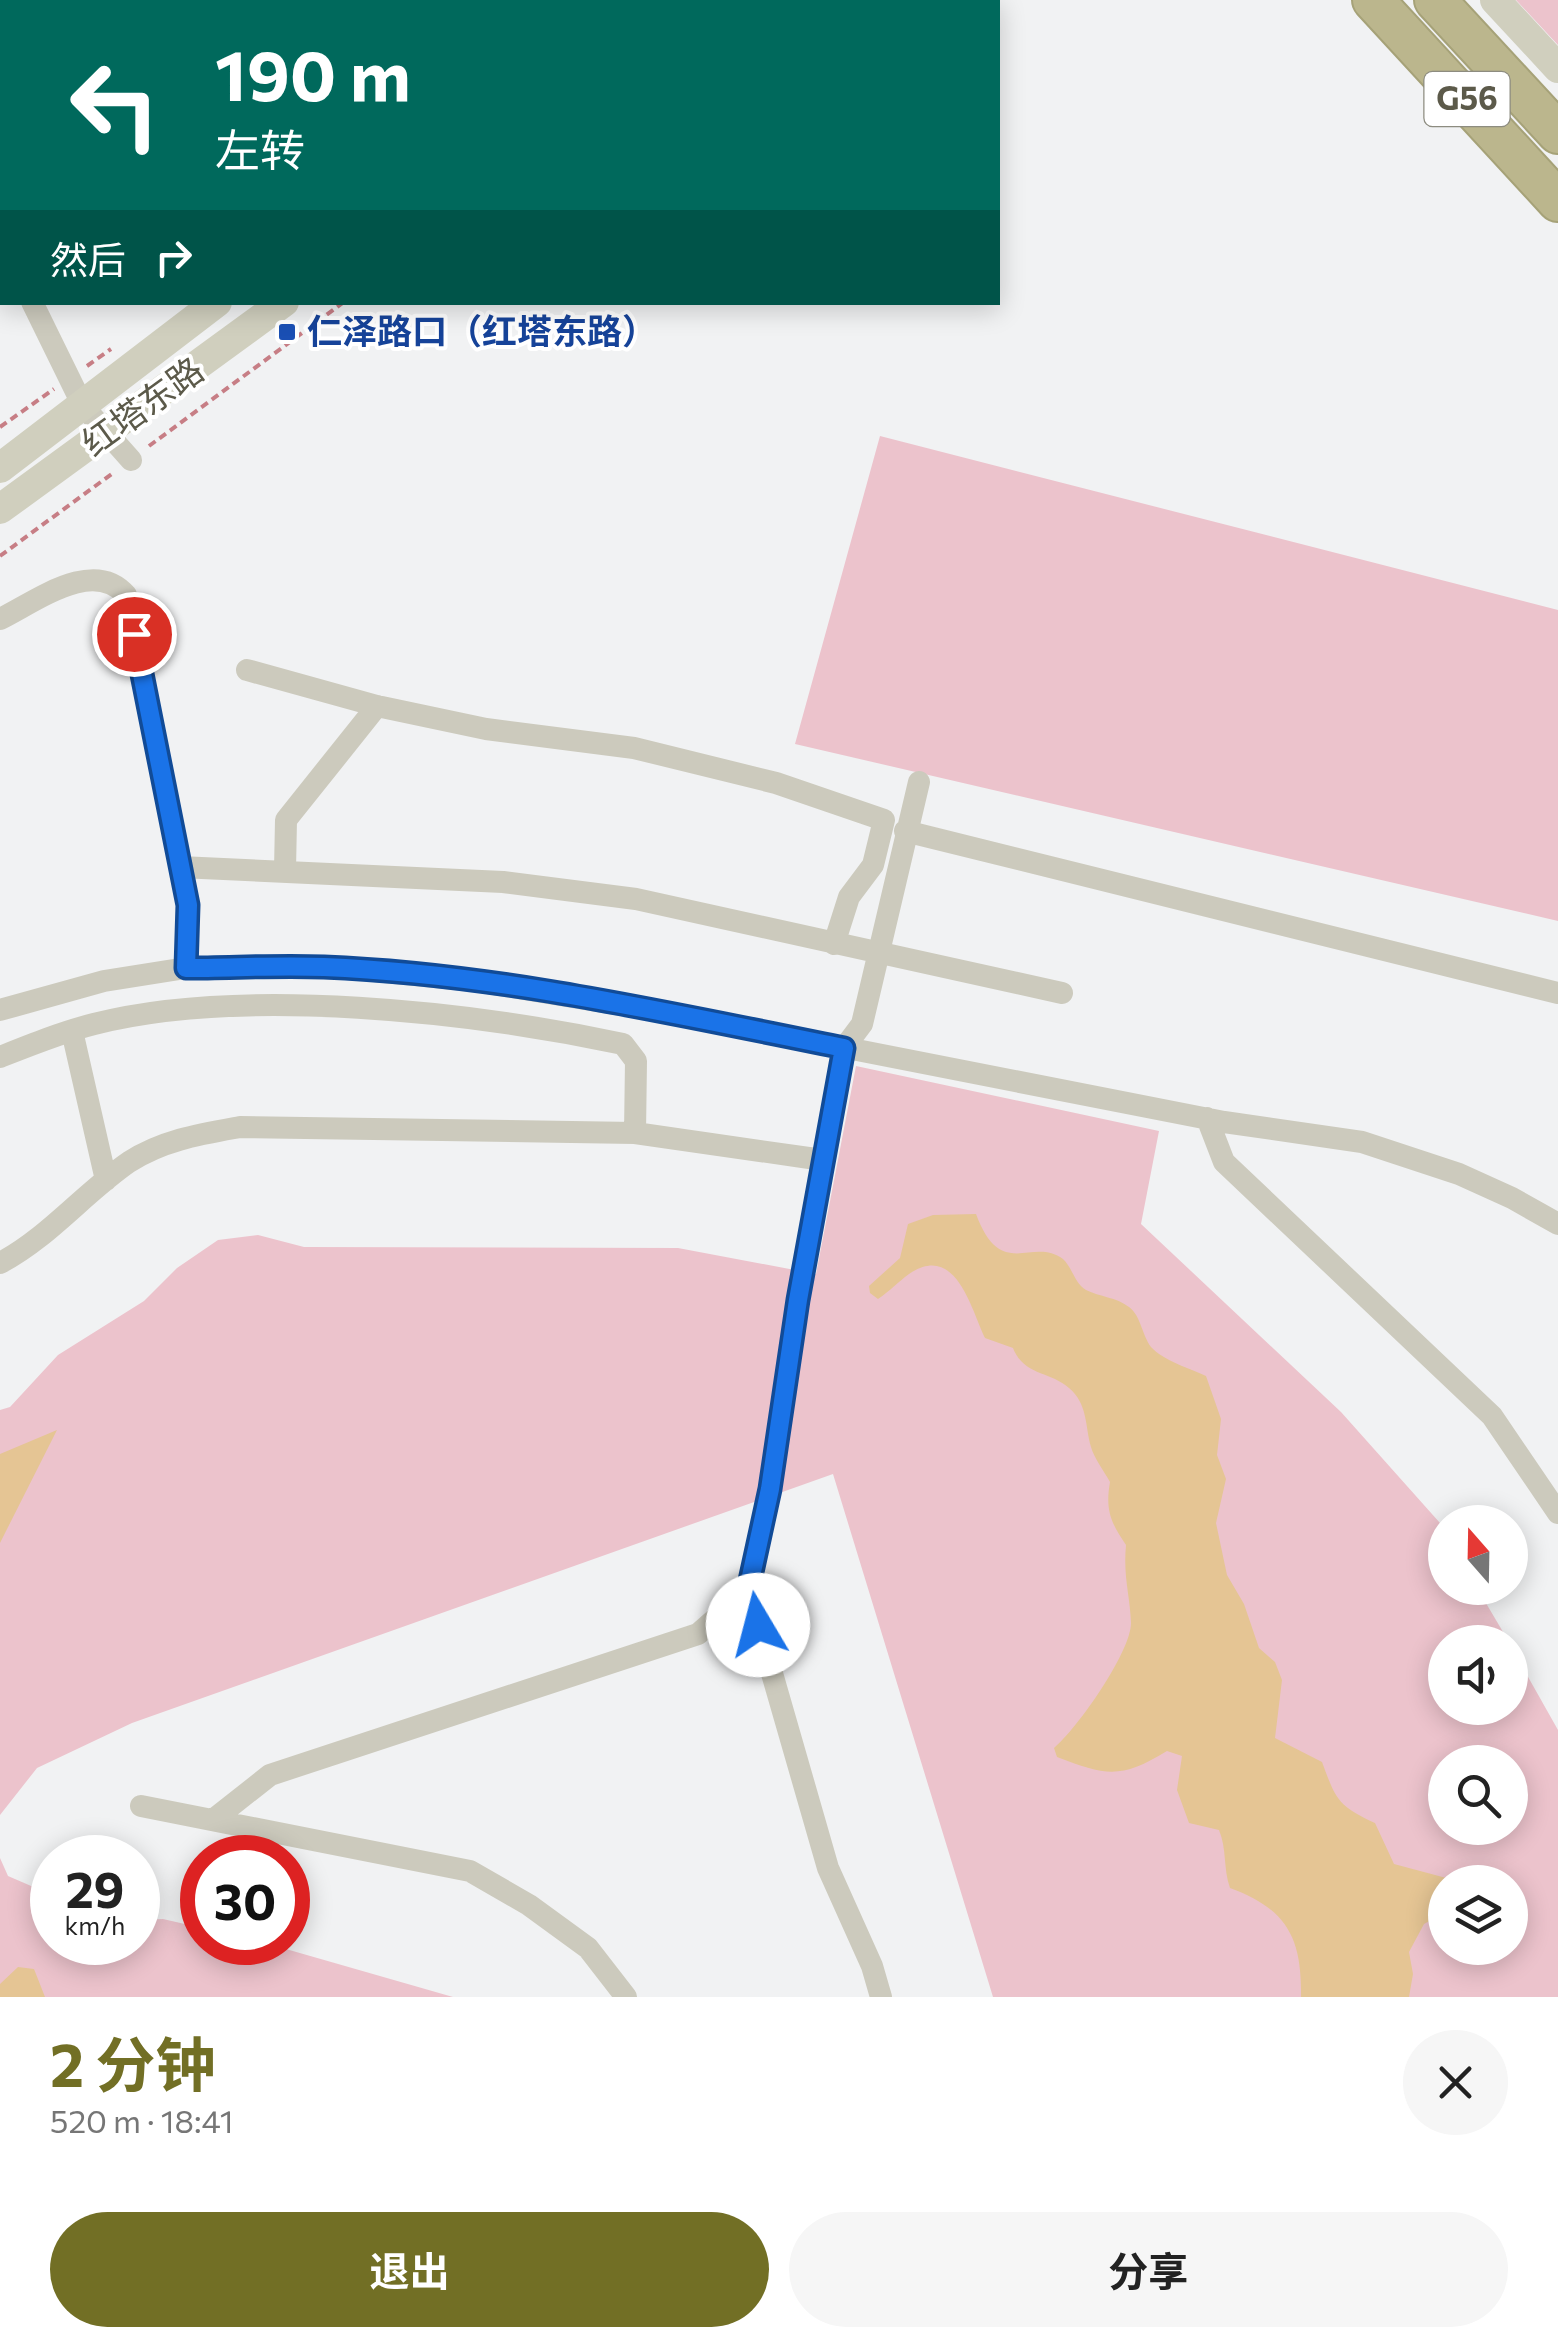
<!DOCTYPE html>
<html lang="zh">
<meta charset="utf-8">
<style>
:root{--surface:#fff;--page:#f6f6f6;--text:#222;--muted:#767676;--accent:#726f25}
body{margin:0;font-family:Commissioner,"Noto Sans SC",sans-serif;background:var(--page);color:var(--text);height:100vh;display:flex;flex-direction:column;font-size:38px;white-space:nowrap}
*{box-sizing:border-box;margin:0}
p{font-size:32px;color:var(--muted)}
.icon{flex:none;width:55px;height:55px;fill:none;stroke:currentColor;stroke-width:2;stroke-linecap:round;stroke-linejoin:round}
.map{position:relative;height:1997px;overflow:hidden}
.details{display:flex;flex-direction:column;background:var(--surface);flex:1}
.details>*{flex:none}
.guide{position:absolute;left:0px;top:0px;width:1000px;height:305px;box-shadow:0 5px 25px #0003;background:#00695c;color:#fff;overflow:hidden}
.needle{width:65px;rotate:340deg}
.fabs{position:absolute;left:1428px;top:1505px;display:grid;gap:20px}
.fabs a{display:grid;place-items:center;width:100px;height:100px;border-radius:50%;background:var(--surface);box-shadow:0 5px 25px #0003;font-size:50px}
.speed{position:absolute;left:30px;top:1835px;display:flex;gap:20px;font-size:50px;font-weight:700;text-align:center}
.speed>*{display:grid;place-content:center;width:130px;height:130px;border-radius:50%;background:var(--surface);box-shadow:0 5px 25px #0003;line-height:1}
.speed small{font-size:25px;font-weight:400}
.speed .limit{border:15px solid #d22;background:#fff;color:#111}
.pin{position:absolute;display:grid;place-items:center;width:85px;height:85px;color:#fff;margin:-42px;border:5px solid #fff;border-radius:50%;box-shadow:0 2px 10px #0007}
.me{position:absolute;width:110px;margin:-55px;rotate:352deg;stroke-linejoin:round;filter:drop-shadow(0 0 8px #0008)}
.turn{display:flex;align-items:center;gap:35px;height:210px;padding:0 50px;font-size:45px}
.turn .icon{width:130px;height:130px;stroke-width:2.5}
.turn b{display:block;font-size:70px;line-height:85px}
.then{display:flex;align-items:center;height:95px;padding:0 50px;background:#0003;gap:20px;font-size:38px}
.round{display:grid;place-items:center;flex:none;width:105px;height:105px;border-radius:52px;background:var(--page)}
.summary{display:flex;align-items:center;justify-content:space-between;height:170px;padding:0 50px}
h1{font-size:60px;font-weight:700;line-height:75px;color:var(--accent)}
.cta{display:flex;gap:20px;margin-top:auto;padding:20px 50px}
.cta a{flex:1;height:115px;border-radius:60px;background:var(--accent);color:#fff;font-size:40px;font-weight:700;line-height:115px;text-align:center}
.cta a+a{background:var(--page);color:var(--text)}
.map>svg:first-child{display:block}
.green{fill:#ecc3cc;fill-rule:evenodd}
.water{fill:#e5c594}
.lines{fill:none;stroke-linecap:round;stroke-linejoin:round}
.highway-casing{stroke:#a6a278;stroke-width:44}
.path{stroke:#c77e85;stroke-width:4;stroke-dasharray:8 5;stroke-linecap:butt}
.lane{stroke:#cccabd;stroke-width:11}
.street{stroke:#cccabd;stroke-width:22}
.secondary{stroke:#d0cfbe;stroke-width:30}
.highway{stroke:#bbb68d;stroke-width:40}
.route-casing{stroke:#114b97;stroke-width:25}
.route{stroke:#1a73e8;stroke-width:18}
.transit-dot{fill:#1a4fb4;stroke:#fff;stroke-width:4}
.labels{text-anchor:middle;stroke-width:8;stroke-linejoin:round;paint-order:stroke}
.shield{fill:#fff;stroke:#8d8c80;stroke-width:2.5}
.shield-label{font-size:32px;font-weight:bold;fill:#5c5a4a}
.transit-label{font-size:35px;font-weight:bold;fill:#164399;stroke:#fff;text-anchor:start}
.street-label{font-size:35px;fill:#5c5a4a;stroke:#fff}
</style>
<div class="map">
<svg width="1558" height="1997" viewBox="0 0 1558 1997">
<rect width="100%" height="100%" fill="#f1f2f3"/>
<path class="green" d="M1516 0H1558V45Z
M880 436 1558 610V921L795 744Z
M856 1066 1159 1131 1141 1224 1341 1412 1440 1523 1445 1532V1588H1477L1509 1642H1445V1708H1510V1645L1558 1730V1997H993L833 1474 132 1723 37 1768 0 1815V1410L10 1407 58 1355 144 1301 177 1268 218 1240 258 1235 304 1247 678 1248 816 1274ZM1445 1762H1510V1828H1445ZM1445 1882H1510V1948H1445Z
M0 1858 8 1876 52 1895V1942H138V1920L163 1919 202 1928V1942L265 1943 453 1997H0Z"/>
<path class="water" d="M976 1214C1001 1282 1032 1236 1063 1259 1072 1267 1075 1284 1086 1290 1100 1297 1116 1297 1129 1307 1141 1316 1142 1335 1151 1347 1164 1361 1189 1368 1206 1376L1221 1419 1217 1455 1226 1479 1216 1523 1227 1575 1244 1604 1259 1648 1275 1662 1282 1680 1275 1738 1322 1762C1336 1800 1338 1806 1375 1823L1394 1864 1450 1879 1451 1882H1445V1912L1424 1924 1409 1952 1413 1974 1409 1997H1301C1302 1938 1287 1909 1230 1888 1223 1868 1227 1849 1219 1830L1189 1823 1177 1790 1182 1756 1167 1751C1121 1779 1107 1776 1057 1757L1054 1748C1077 1729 1131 1652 1131 1623 1130 1595 1123 1577 1126 1545 1111 1523 1105 1510 1110 1482 1104 1471 1094 1458 1091 1447 1085 1426 1088 1404 1069 1388 1050 1371 1024 1376 1013 1348L985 1338C971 1309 956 1242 909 1274 898 1282 890 1291 878 1299L870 1293 869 1286 900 1258 908 1224 933 1215Z
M57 1430 0 1543V1454Z
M18 1967 34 1969 45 1997H0V1984Z"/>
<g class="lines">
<g class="highway-casing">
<path id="highway" d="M1373 0 1558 201
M1435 0 1558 133"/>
</g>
<path class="path" d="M87 366 111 349
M0 427 54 389
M149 446 344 302
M0 556 113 473"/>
<path class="lane" d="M446 2 448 0"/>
<path class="street" d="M0 225 2 230
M32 302 83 406 131 460
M0 619C35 602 93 557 126 595L188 905 186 968
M247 670 377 706 486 729 634 748 776 783 884 820 873 865 849 897 834 944
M905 831 1558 993
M180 867 503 882 636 899 1062 993
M285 870 286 820 377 706
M0 1010 104 981 186 968 324 966 475 981 658 1011 1224 1122 1362 1142 1459 1174 1512 1198 1558 1224
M72 1031 106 1180
M0 1057C30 1045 62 1032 94 1024 243 986 473 1012 623 1044L636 1061 635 1133
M1207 1118 1224 1162 1492 1416 1558 1513
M0 1263C48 1238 84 1193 129 1162 163 1140 201 1134 240 1127L635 1133 823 1160
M141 1806 470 1871 529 1905 588 1948 626 1997
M213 1820 270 1775 698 1634 748 1590
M881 1997 872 1966 828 1868 748 1590 770 1489 798 1300 844 1048 862 1024 919 782"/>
<path class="secondary" d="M1495 0 1558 68
M583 2 587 0
M635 2 638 0
M723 2 727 0
M0 468 217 302
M0 509 284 302"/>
<use href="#highway" class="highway"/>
</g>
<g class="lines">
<g class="route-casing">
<path id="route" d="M134 634 188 905 186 968C232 968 278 965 324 967 499 974 673 1014 844 1048L798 1300 770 1489 748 1590 758 1625"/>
</g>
<use href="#route" class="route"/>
</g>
<rect class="transit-dot" x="277" y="322" width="20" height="20" rx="5"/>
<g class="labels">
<rect class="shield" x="1424.5" y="72" width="85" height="54" rx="8"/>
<g class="shield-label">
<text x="1467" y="110">G56</text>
</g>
<g class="transit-label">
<text x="307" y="344">仁泽路口（红塔东路）</text>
</g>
<g class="street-label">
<text transform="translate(143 407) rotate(-36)" y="12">红塔东路</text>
</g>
</g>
</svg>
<div class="fabs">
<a><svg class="needle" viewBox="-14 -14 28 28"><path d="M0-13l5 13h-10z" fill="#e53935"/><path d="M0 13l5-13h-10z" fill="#767676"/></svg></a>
<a><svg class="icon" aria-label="sound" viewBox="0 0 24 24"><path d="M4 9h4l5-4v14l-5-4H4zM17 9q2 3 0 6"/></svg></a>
<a><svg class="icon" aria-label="search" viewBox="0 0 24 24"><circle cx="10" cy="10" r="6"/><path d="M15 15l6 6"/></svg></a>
<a><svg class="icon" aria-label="layers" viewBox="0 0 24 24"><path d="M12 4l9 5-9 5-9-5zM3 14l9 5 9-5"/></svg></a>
</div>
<div class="speed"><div>29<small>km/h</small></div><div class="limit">30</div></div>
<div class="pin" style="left:134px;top:634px;background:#d93025"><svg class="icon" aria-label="arrive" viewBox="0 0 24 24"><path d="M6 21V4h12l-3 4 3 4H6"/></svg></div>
<svg class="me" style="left:758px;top:1625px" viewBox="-20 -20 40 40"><circle r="19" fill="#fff"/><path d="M0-13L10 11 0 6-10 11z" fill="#1a73e8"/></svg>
<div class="guide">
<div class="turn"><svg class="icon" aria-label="left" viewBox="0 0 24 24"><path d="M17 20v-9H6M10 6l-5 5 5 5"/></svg><div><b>190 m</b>左转</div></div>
<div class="then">然后<svg class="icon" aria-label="right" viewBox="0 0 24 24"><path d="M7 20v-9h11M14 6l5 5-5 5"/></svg></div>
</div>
</div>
<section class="details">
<div class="summary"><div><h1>2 分钟</h1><p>520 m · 18:41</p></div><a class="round"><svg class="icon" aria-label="close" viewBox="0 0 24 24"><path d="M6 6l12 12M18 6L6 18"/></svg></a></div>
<div class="cta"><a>退出</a><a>分享</a></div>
</section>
